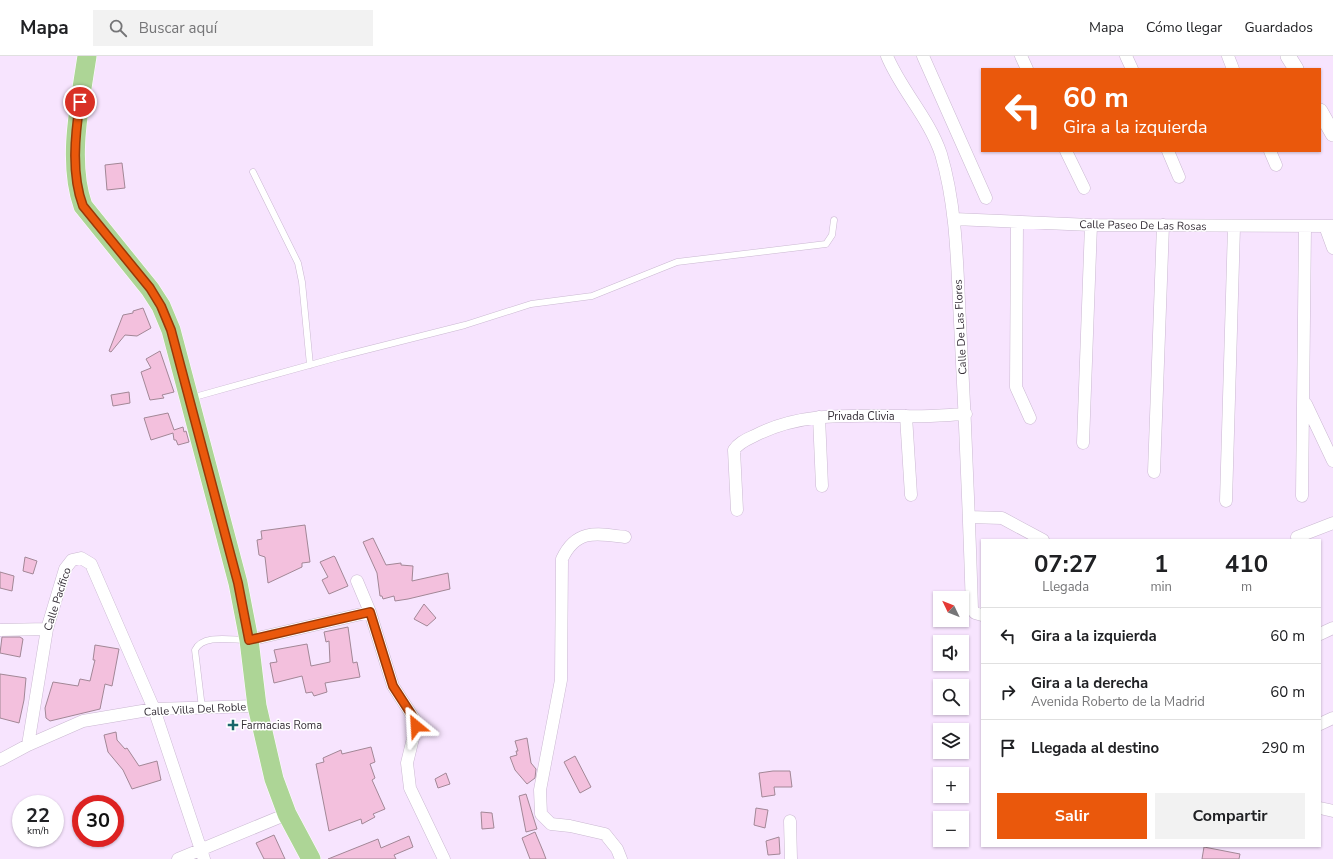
<!DOCTYPE html>
<html lang="es">
<meta charset="utf-8">
<style>
:root{--surface:#fff;--page:#f2f2f2;--text:#202124;--muted:#757577;--line:#e0e0e0;--accent:#ea580c}
body{margin:0;font-family:"Nunito Sans",sans-serif;background:var(--page);color:var(--text);height:100vh;display:flex;flex-direction:column;font-size:15px;white-space:nowrap}
*{box-sizing:border-box;margin:0}
p{font-size:13px;color:var(--muted)}
.icon{flex:none;width:22px;height:22px;fill:none;stroke:currentColor;stroke-width:2;stroke-linecap:round;stroke-linejoin:round}
.map{position:relative;flex:1;overflow:hidden}
.panel{position:absolute;left:981px;top:483px;width:340px;height:308px;display:flex;flex-direction:column;background:var(--surface);border-radius:0px;box-shadow:0 1px 3px #0004}
.panel>*{flex:none}
.guide{position:absolute;left:981px;top:12px;width:340px;height:84px;border-radius:0px;box-shadow:0 1px 3px #0004;background:#ea580c;color:#fff;overflow:hidden}
.needle{width:26px;rotate:313deg}
.controls{position:absolute;left:933px;top:535px;display:grid;gap:8px}
.controls a{display:grid;place-items:center;width:36px;height:36px;border-radius:0px;background:var(--surface);box-shadow:0 1px 3px #0004;font-size:20px}
.speed{position:absolute;left:12px;top:739px;display:flex;gap:8px;font-size:20px;font-weight:700;text-align:center}
.speed>*{display:grid;place-content:center;width:52px;height:52px;border-radius:50%;background:var(--surface);box-shadow:0 1px 3px #0004;line-height:1}
.speed small{font-size:10px;font-weight:400}
.speed .limit{border:6px solid #d22;background:#fff;color:#111}
.pin{position:absolute;display:grid;place-items:center;width:34px;height:34px;color:#fff;margin:-17px;border:2px solid #fff;border-radius:50%;box-shadow:0 1px 4px #0007}
.me{position:absolute;width:44px;margin:-22px;rotate:333deg;stroke-linejoin:round;filter:drop-shadow(0 0 3px #0008)}
.turn{display:flex;align-items:center;gap:14px;height:84px;padding:0 16px;font-size:18px}
.turn .icon{width:52px;height:52px;stroke-width:2.5}
.turn b{display:block;font-size:28px;line-height:34px}
.eta{display:flex;justify-content:space-evenly;align-items:center;height:68px;text-align:center}
.eta b{font-size:24px;font-weight:700;line-height:28px}
.button{display:flex;gap:8px;margin-top:auto;padding:8px 16px}
.button a{flex:1;height:46px;border-radius:0px;background:var(--accent);color:#fff;font-size:16px;font-weight:700;line-height:46px;text-align:center}
.button a+a{background:var(--page);color:var(--text)}
ul{padding:0;list-style:none}
li{display:flex;align-items:center;gap:12px;height:56px;padding:0 16px;border-top:1px solid var(--line)}
li div{flex:1}
li b{display:block;font-size:15px}
li em{font-style:normal}
header{display:flex;align-items:center;gap:24px;box-sizing:border-box;height:56px;padding:0 20px;background:var(--surface);border-bottom:1px solid var(--line)}
header strong{font-size:19px}
nav{display:flex;gap:22px;margin-inline-start:auto;font-size:14px}
.search{width:280px;height:36px;background:var(--page);display:flex;align-items:center;gap:10px;box-sizing:border-box;padding:0 14px;border-radius:0px;color:var(--muted);font-size:15px}
.map>svg:first-child{display:block}
.building{fill:#f3c0dd;stroke:#a28796}
.lines{fill:none;stroke-linecap:round;stroke-linejoin:round}
.service-casing{stroke:#cab8d1;stroke-width:7}
.minor-casing{stroke:#cab8d1;stroke-width:13}
.tertiary-casing{stroke:#cab8d1;stroke-width:16}
.primary-casing{stroke:#fff;stroke-width:20}
.service{stroke:#fff;stroke-width:6}
.minor{stroke:#fff;stroke-width:12}
.tertiary{stroke:#fff;stroke-width:15}
.primary{stroke:#add596;stroke-width:19}
.route-casing{stroke:#983908;stroke-width:10}
.route{stroke:#ea580c;stroke-width:7}
.poi-dot{fill:#19676b;stroke:#fff;stroke-width:1.5}
.labels{text-anchor:middle;stroke-width:3;stroke-linejoin:round;paint-order:stroke}
.street-label{font-size:11px;fill:#352e37;stroke:#fff}
.poi-label{font-size:11px;fill:#352e37;stroke:#fff;text-anchor:start}
</style>
<header>
<strong>Mapa</strong>
<div class="search"><svg class="icon" aria-label="search" viewBox="0 0 24 24"><circle cx="10" cy="10" r="6"/><path d="M15 15l6 6"/></svg>Buscar aquí</div>
<nav><a>Mapa</a><a>Cómo llegar</a><a>Guardados</a></nav>
</header>
<div class="map">
<svg width="1333" height="803" viewBox="0 0 1333 803">
<rect width="100%" height="100%" fill="#f7e4fe"/>
<path class="building" d="M122 107 125 132 107 134 105 109Z
M143 252 151 272 137 280 125 279 111 296 109 295 123 259 133 257V255Z
M160 295 174 336 162 339 164 342 150 344 141 316 151 312 146 303Z
M129 336 130 347 113 350 111 339Z
M168 357 174 374 183 371 184 376 186 375 189 386 178 389 176 384H174L173 377 151 384 144 362Z
M305 469 310 506 302 507V511L268 527 265 501 259 499 257 484 262 483 261 475Z
M373 482 386 509 401 507V509L413 510 412 525 448 517 450 533 408 543 395 545 394 540 383 543 382 540H380L377 517 363 486Z
M334 500 335 501 348 530 329 538 322 524 328 521 320 506Z
M25 501 37 505 33 518 23 515Z
M0 516 14 520 12 535 0 532Z
M424 548 436 562 427 570 414 563Z
M348 571 353 607 357 606 360 621 325 627 327 636 314 640 312 636 306 637 302 620 274 627 270 607 277 606 274 594 307 588 311 610 330 606 329 585 326 586 324 576Z
M2 581H20L23 583 20 601 0 597Z
M95 589 119 593 112 630 105 628 100 653 50 665 46 662 45 652 53 626 78 630 80 623 90 625 95 604H93Z
M0 618 26 622 24 644 19 667 0 662Z
M116 676 117 684 125 693 127 692 139 710 157 705 161 724 132 733 123 714 108 696 104 679Z
M527 682 531 707 536 713 535 722 527 728 515 714 510 701 517 699 516 695H518L515 685Z
M371 691 375 706 370 708 375 722 372 724 385 753 373 758 375 761 362 768 361 763 329 775 316 708 324 706 323 702 341 694 342 698Z
M575 700 591 731 580 737 564 706Z
M773 715H790L792 731H774L775 739 762 741 759 717Z
M446 717 450 728 438 732 435 723Z
M526 738 537 773 526 776 519 740Z
M756 752 768 754 765 772 754 769Z
M481 756 492 757 494 772 482 773Z
M535 776 543 795 546 803H530L522 782Z
M274 779 285 803H264L256 787Z
M409 780 413 791 394 799 396 803H328L378 783 381 792Z
M779 781 780 798 768 799 766 785Z
M1204 791 1240 798 1239 803H1202Z"/>
<g class="lines">
<g class="service-casing">
<path id="service" d="M253 116 298 207 302 226 310 309
M191 342 342 300 465 269 531 248 592 240 677 206 826 188 832 179 834 164
M202 652 195 594C203 578 231 584 247 584"/>
</g>
<g class="minor-casing">
<path id="minor" d="M887 0C901 34 929 62 941 98 957 152 957 210 960 266 965 361 969 457 972 553L975 557 982 559
M923 0 986 142
M1021 0 1027 13
M1126 0 1132 13
M1228 0 1233 13
M1066 95 1084 132
M1168 95 1179 121
M1270 95 1276 109
M954 163 1091 169 1333 170
M1017 166 1016 331 1030 362
M1325 170 1333 192
M1306 348 1333 405
M906 360 911 439
M819 361 822 430
M1083 387 1091 169
M1154 416 1163 169
M1302 440 1305 171
M1226 445 1234 171
M737 454 734 394C739 386 748 383 756 379 803 355 854 360 905 360 925 361 945 359 966 358
M969 461 1002 462 1043 484
M1297 481 1333 467
M357 525 370 556 393 630 415 664 416 670 407 707 410 732 444 803
M0 574 47 573
M1320 578 1333 572
M249 584 370 556
M1320 668 1333 662
M28 689 47 573 65 513 72 504 81 502 91 508 154 653 204 803
M0 704 28 689 83 665 154 653 257 650
M1320 752 1333 755
M790 765 791 803
M178 803 287 758
M621 803 617 793 605 778 570 770 551 768 541 758 540 734 561 624 562 503C576 473 596 477 625 481"/>
</g>
<g class="tertiary-casing">
<path id="tertiary" d="M1288 0 1296 13
M1320 55 1333 78"/>
</g>
<g class="primary-casing">
<path id="primary" d="M87 0C80 47 67 105 83 150L150 233 161 250 171 274 238 527 249 584 257 650 274 723 287 758 311 803"/>
</g>
<use href="#service" class="service"/>
<use href="#minor" class="minor"/>
<use href="#tertiary" class="tertiary"/>
<use href="#primary" class="primary"/>
</g>
<g class="lines">
<g class="route-casing">
<path id="route" d="M80 46C75 79 71 118 83 150L150 232 161 250 171 274 238 527 249 584 370 556 393 630 415 664 416 670"/>
</g>
<use href="#route" class="route"/>
</g>
<path class="poi-dot" d="M231 663h4v4h4v4h-4v4h-4v-4h-4v-4h4z"/>
<g class="labels">
<g class="street-label">
<text transform="translate(1143 169) rotate(1)" y="4">Calle Paseo De Las Rosas</text>
<text transform="translate(960 271) rotate(-93)" y="4">Calle De Las Flores</text>
<text x="861" y="364">Privada Clivia</text>
<text transform="translate(57 543) rotate(-72)" y="4">Calle Pacífico</text>
<text transform="translate(195 653) rotate(-3)" y="4">Calle Villa Del Roble</text>
</g>
<g class="poi-label">
<text x="241" y="673">Farmacias Roma</text>
</g>
</g>
</svg>
<div class="controls">
<a><svg class="needle" viewBox="-14 -14 28 28"><path d="M0-13l5 13h-10z" fill="#e53935"/><path d="M0 13l5-13h-10z" fill="#757577"/></svg></a>
<a><svg class="icon" aria-label="sound" viewBox="0 0 24 24"><path d="M4 9h4l5-4v14l-5-4H4zM17 9q2 3 0 6"/></svg></a>
<a><svg class="icon" aria-label="search" viewBox="0 0 24 24"><circle cx="10" cy="10" r="6"/><path d="M15 15l6 6"/></svg></a>
<a><svg class="icon" aria-label="layers" viewBox="0 0 24 24"><path d="M12 4l9 5-9 5-9-5zM3 14l9 5 9-5"/></svg></a>
<a>+</a>
<a>−</a>
</div>
<div class="speed"><div>22<small>km/h</small></div><div class="limit">30</div></div>
<div class="pin" style="left:80px;top:46px;background:#d93025"><svg class="icon" aria-label="arrive" viewBox="0 0 24 24"><path d="M6 21V4h12l-3 4 3 4H6"/></svg></div>
<svg class="me" style="left:416px;top:670px" viewBox="-20 -20 40 40"><path d="M0-17L14 15 0 8-14 15z" fill="#ea580c" stroke="#fff" stroke-width="4"/></svg>
<div class="guide">
<div class="turn"><svg class="icon" aria-label="left" viewBox="0 0 24 24"><path d="M17 20v-9H6M10 6l-5 5 5 5"/></svg><div><b>60 m</b>Gira a la izquierda</div></div>
</div>
<section class="panel">
<div class="eta">
<div><b>07:27</b><p>Llegada</p></div>
<div><b>1</b><p>min</p></div>
<div><b>410</b><p>m</p></div>
</div>
<ul>
<li><svg class="icon" aria-label="left" viewBox="0 0 24 24"><path d="M17 20v-9H6M10 6l-5 5 5 5"/></svg><div><b>Gira a la izquierda</b></div><em>60 m</em></li>
<li><svg class="icon" aria-label="right" viewBox="0 0 24 24"><path d="M7 20v-9h11M14 6l5 5-5 5"/></svg><div><b>Gira a la derecha</b><p>Avenida Roberto de la Madrid</p></div><em>60 m</em></li>
<li><svg class="icon" aria-label="arrive" viewBox="0 0 24 24"><path d="M6 21V4h12l-3 4 3 4H6"/></svg><div><b>Llegada al destino</b></div><em>290 m</em></li>
</ul>
<div class="button"><a>Salir</a><a>Compartir</a></div>
</section>
</div>
